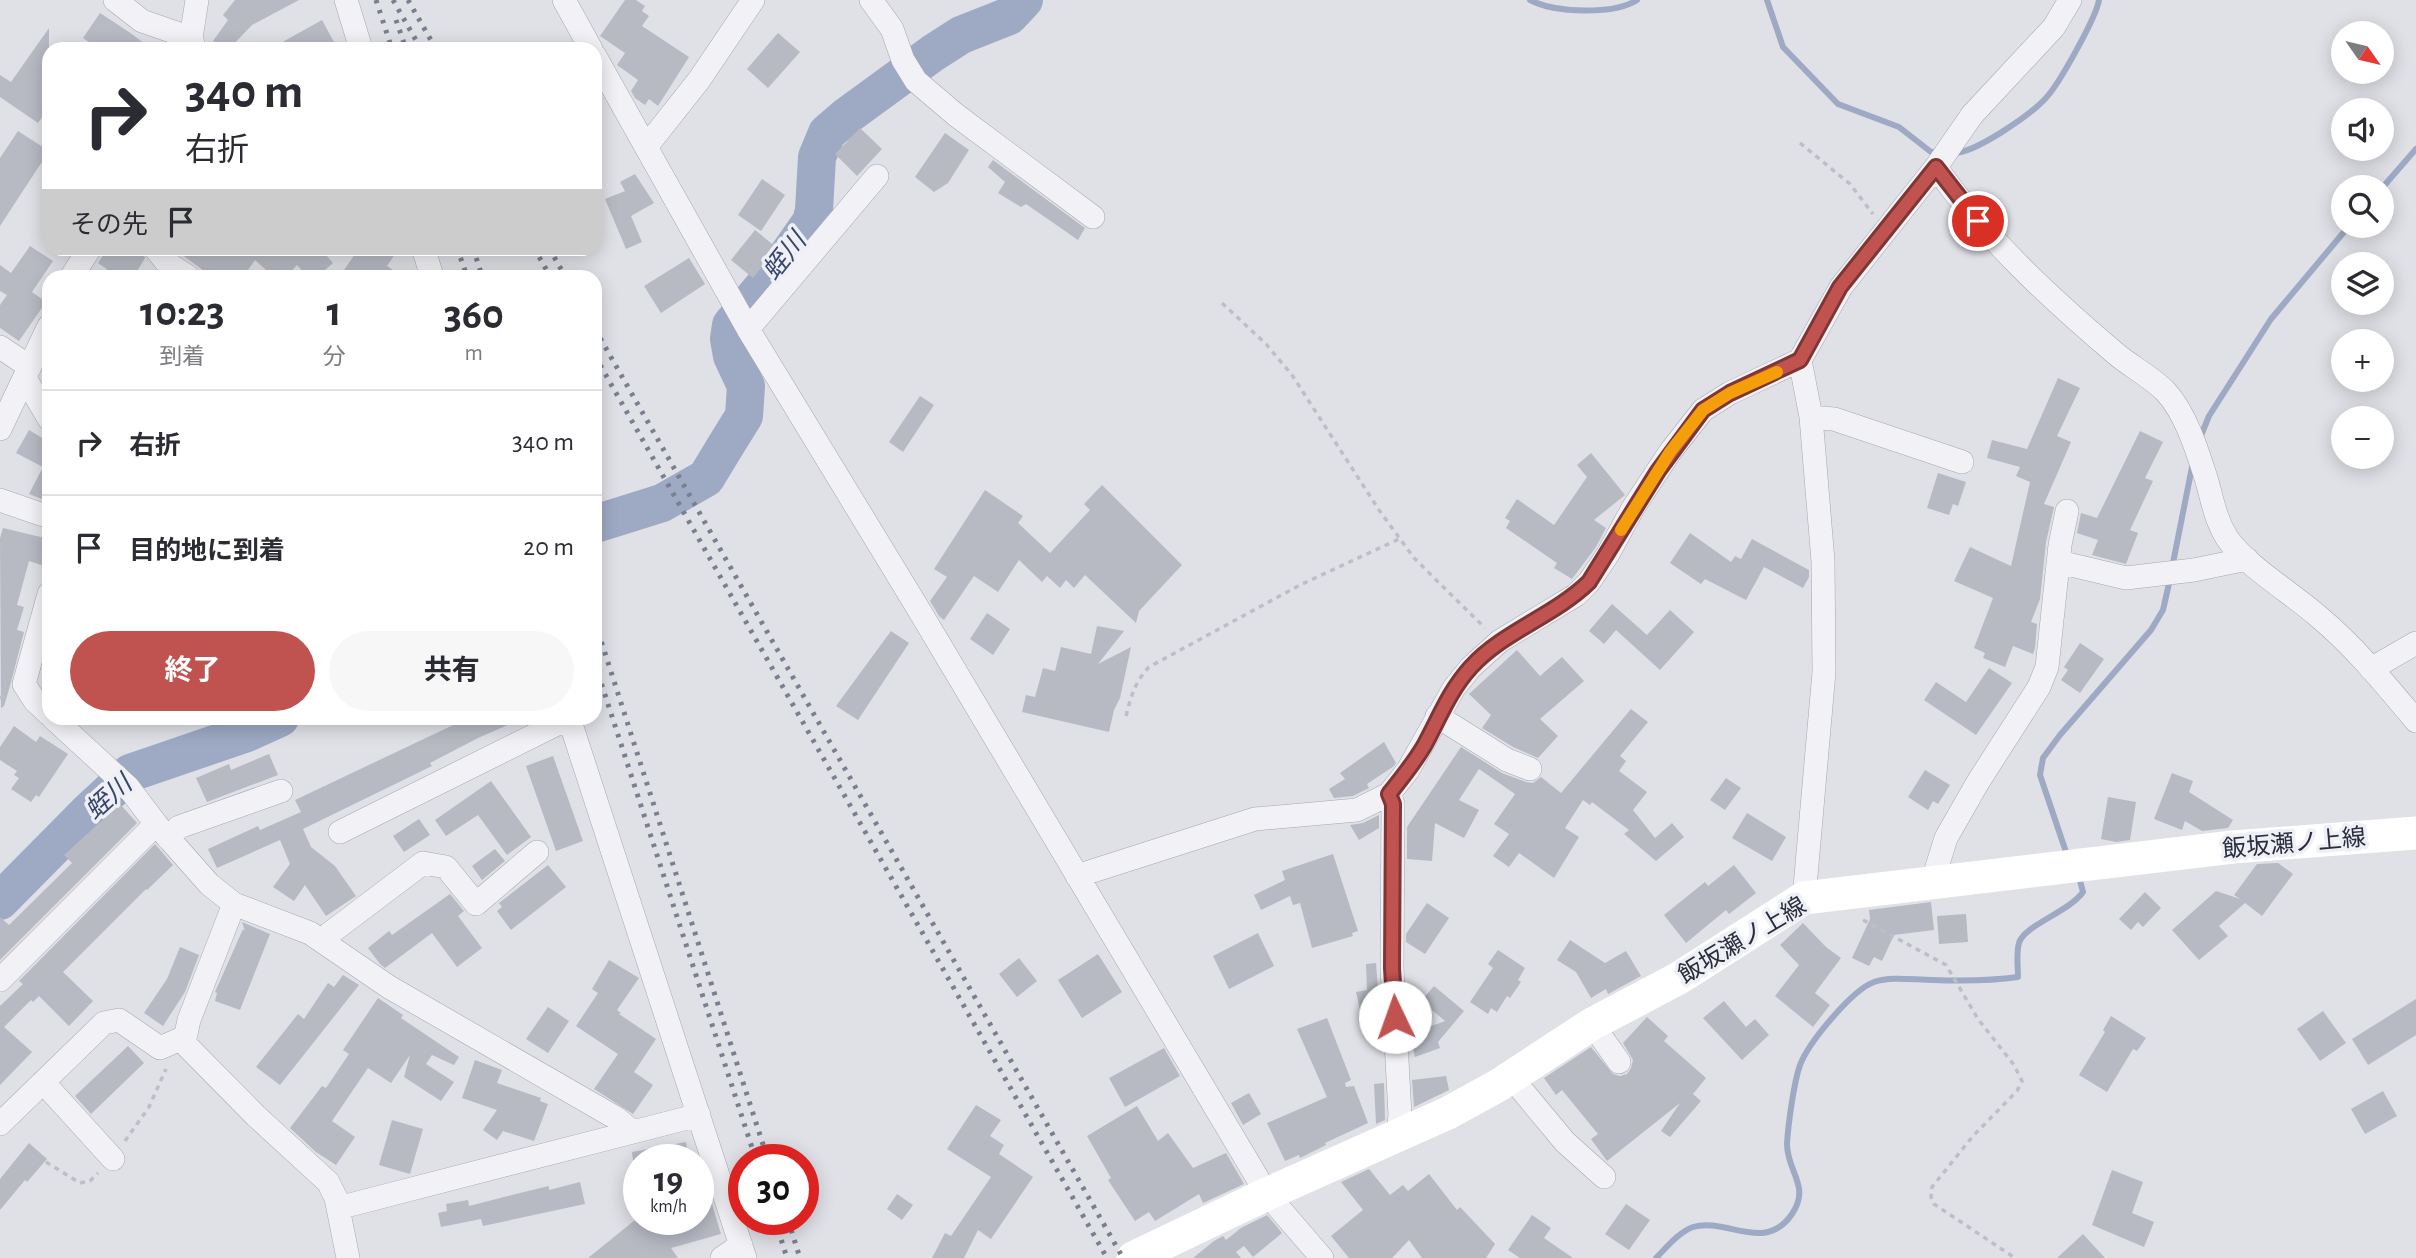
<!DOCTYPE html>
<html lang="ja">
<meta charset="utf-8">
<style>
:root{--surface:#fff;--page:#f7f7f7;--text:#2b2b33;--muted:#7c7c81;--line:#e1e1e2;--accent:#c05350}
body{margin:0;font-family:"Alegreya Sans","Noto Sans JP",sans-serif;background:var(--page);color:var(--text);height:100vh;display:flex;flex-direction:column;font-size:26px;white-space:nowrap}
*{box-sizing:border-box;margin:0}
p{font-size:23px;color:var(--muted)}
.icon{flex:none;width:38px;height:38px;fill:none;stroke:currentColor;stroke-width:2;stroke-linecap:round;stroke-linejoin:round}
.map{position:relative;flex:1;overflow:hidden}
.side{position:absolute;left:42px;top:270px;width:560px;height:455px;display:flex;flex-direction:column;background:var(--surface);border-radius:21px;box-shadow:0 4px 18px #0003}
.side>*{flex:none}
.banner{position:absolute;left:42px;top:42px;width:560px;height:214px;border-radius:21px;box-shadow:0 4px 18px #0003;background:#fff;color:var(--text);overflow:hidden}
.needle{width:46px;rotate:124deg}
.buttons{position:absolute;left:2331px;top:21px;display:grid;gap:14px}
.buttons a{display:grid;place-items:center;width:63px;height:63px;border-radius:50%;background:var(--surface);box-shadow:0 4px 18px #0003;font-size:35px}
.speed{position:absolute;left:623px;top:1144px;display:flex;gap:14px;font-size:35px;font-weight:700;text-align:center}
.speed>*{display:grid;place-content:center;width:91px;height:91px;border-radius:50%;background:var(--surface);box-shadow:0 4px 18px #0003;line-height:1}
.speed small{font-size:18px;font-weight:400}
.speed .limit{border:10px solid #d22;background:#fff;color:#111}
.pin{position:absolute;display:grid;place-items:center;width:60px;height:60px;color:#fff;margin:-30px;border:4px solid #fff;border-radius:50%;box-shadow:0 2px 7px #0007}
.me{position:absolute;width:77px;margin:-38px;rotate:357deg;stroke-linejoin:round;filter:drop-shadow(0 0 5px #0008)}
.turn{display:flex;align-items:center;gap:24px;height:147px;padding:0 28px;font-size:32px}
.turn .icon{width:91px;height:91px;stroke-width:2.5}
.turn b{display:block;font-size:49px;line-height:60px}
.then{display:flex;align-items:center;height:66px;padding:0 28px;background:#0003;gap:14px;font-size:26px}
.eta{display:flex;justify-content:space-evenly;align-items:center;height:119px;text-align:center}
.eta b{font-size:42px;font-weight:700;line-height:49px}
.cta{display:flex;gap:14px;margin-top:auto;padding:14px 28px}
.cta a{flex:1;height:80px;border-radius:42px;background:var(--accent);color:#fff;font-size:28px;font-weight:700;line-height:80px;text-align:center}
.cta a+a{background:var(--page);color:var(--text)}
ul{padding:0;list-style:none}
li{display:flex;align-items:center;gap:21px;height:105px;padding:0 28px;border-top:2px solid var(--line)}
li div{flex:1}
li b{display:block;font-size:26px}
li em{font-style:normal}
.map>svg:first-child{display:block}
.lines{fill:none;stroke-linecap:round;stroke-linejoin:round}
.stream{stroke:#9ea9c4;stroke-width:6}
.river{stroke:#9ea9c4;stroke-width:38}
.building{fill:#b7bac3}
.street-casing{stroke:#a5a7b1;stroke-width:24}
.path{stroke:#bebfc6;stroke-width:3.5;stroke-dasharray:5 5;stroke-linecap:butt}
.street{stroke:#f2f2f6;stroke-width:23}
.secondary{stroke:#fff;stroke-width:33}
.rail{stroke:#7a7f8f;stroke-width:5;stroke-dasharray:3.5 7;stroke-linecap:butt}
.route-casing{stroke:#7d3634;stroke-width:18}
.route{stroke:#c05350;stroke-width:12}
.slow{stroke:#f59e0b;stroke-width:12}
.labels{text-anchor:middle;stroke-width:7;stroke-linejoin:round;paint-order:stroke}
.street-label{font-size:24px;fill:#2a2d3d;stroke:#eff0f5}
.water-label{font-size:26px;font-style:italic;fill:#38466c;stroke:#eff0f5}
</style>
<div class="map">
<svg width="2416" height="1258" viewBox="0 0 2416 1258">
<rect width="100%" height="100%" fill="#dfe1e7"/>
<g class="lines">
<path class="stream" d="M1530 0C1555 13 1614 15 1637 0
M1767 0 1783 47 1838 104 1899 127 1931 152H1939
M1953 153C1974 154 2030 115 2045 99 2058 86 2096 18 2099 0
M2382 188 2416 149
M2200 438 2209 416 2271 319 2349 226
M2172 568 2193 462
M2067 855 2040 775 2043 758 2060 735 2151 630 2163 610 2170 579
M1656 1258C1666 1248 1679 1232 1693 1227 1726 1217 1765 1254 1792 1214 1811 1186 1787 1172 1787 1144 1788 1125 1794 1082 1800 1065 1809 1042 1852 990 1874 982 1892 976 1914 980 1933 980 1961 981 1990 981 2018 977 2018 967 2016 953 2019 943 2023 926 2069 912 2083 892L2079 877"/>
<path class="river" d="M595 524 662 503 706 478 726 445 744 416 746 386 732 356 729 339 731 325 778 269 811 222 814 210 817 157 827 133 848 115 933 53 961 35 1009 16 1024 0
M0 901 86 814 130 773 247 733 280 718"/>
</g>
<path class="building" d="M235 0H299L252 25 229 49H224L213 41 228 20 223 15Z
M625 0H636L645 6 642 11 649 16 642 26 689 57 658 106 649 99 645 105 635 98 631 91 638 80 617 65 625 53 600 36Z
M100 13 129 32 152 49H99L83 38Z
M322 20 334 42 321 49H270Z
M49 28V107L38 123 0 97V75L11 82Z
M778 33 800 52 768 88 747 69Z
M860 128 882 149 857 176 835 154Z
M18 131 49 151 0 226V158Z
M945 133 969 150 948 183 934 192 915 177Z
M993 160 1085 228 1078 240 1026 204 1021 207 998 193 1005 182 988 167Z
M635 174 654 203 631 216 642 242 626 249 605 199 625 191 620 182Z
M762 179 785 195 761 231 738 215Z
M755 230 777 248 753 278 731 260Z
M30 246 53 261 32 292 46 302 19 341 0 328V305L7 295 0 291V265L11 273Z
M108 248H141L145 258 134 276H101L107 269 98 263Z
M173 248H320L333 263 318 276H307L297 265 287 276H273L255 260 244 276H211Z
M359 248H399L387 266 402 276H340Z
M689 258 705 284 661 313 644 286Z
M2058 378 2080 388 2057 436 2071 442 2044 504 2054 507 2046 542 2040 599 2031 622 2037 624 2035 648 2033 654 2013 646 2005 667 1983 658 1985 653 1974 648 1993 598 1954 581 1970 547 2011 566 2030 482 2016 476 2020 467 1987 458 1992 440 2027 449Z
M920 396 934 405 903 452 889 442Z
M29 430 49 442V502L29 494 43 467 16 453Z
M2140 431 2163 442 2145 478 2153 481 2130 530 2138 533 2126 564 2092 555 2098 540 2077 533 2081 513 2097 518Z
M1591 453 1625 495 1594 520 1606 528 1596 547 1572 579 1554 568 1557 563 1506 528 1510 521 1505 518 1517 499 1554 525 1587 477 1577 465Z
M1938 473 1966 482 1958 506 1953 504 1949 515 1927 508Z
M1102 485 1182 565 1139 611 1136 623 1085 575 1074 588 1066 580 1060 588 1047 576 1042 582 1019 560 998 592 974 576 944 620 939 616 930 601 947 577 934 569 985 490 1023 516 1018 523 1050 553 1090 510 1084 504Z
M3 528 49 539V548L44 566 29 561 17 605 24 607 17 630 24 632 10 686 4 706 1 708 0 538Z
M1690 533 1731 562 1735 556 1741 559 1752 539 1809 570V577L1803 588 1764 567 1746 600 1705 579 1701 584 1670 563Z
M1612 604 1647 635 1670 610 1694 632 1660 670 1616 630 1604 644 1589 631Z
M987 613 1010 629 993 655 970 639Z
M1097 626 1124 631 1098 664 1131 647 1120 698 1114 710 1109 732 1022 712 1026 695 1035 697 1043 668 1055 671 1061 647 1091 654Z
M891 631 909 643 858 720 836 706Z
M2080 643 2104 659 2080 693 2061 680 2068 670 2064 667Z
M1517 650 1540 676 1562 657 1584 681 1540 719 1558 736 1538 758 1513 747 1482 728 1491 715 1469 694Z
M1989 668 2012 683 1976 735 1924 700 1936 682 1966 702Z
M1631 709 1648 722 1620 756 1626 761 1619 771 1647 792 1633 810 1655 838 1672 823 1684 837 1656 861 1624 834 1629 830 1592 802 1590 805 1583 800 1565 828 1579 837 1554 878 1519 853 1509 867 1493 856 1509 834 1494 824 1515 794 1479 769 1459 800 1479 810 1464 838 1435 823 1432 861 1407 859V827L1461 747 1502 773 1526 782 1533 783 1541 777 1561 793Z
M468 718H524L478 738 430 763 432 766 303 829 311 847 335 866 356 896 326 916 305 885 294 901 273 887 290 864 280 840 217 868 208 849 258 826 260 830 301 812 295 800Z
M14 726 36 742 40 736 68 754 39 797 36 795 31 802 11 789 19 778 14 775 17 771 0 760V747Z
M1384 742 1396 763 1394 766 1367 784 1369 788 1353 796 1334 798 1329 789 1345 779 1340 773Z
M269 754 278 775 207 802 196 778 229 764 231 770Z
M553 756 583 841 556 851 526 766Z
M1925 770 1950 785 1938 804 1933 801 1928 810 1908 797Z
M2172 773 2193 781 2189 792 2233 820 2228 828 2202 831 2185 821 2182 830 2154 819Z
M1726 778 1741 788 1725 810 1710 800Z
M491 781 531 837 507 855 478 815 446 836 435 820Z
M2108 797 2136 802 2130 840 2116 842 2101 839Z
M120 804 137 823 0 960V917L9 925 72 863 64 855Z
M1747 813 1786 837 1772 861 1732 838Z
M1379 815V828L1359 840 1350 825 1363 823Z
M419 819 430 835 404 852 393 836Z
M155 844 173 865 147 890 146 889 63 972 93 1001 69 1026 39 996 33 1002 31 1000 4 1027 32 1052 0 1085V1006L23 984 19 981Z
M495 849 505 861 482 880 472 866Z
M1333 854 1358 931 1352 933 1353 936 1312 948 1300 903 1293 905 1290 896 1261 910 1254 895 1285 880 1282 871Z
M2278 863 2293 874 2262 916 2245 903 2219 926 2228 936 2199 960 2172 930 2216 891 2240 899 2234 895 2257 864Z
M548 865 566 887 511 930 497 911 502 907 499 903Z
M1734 865 1756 893 1729 914 1726 910 1686 943 1664 915 1705 882 1708 886Z
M2145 892 2161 908 2143 927 2138 922 2131 930 2119 919Z
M450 894 464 911 458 916 482 948 457 967 432 933 385 968 380 964 368 948 389 931 392 935Z
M1931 902 1934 930 1894 935 1882 961 1874 957 1869 966 1852 958 1870 919 1869 910Z
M1427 903 1449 918 1425 954 1406 942V934Z
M1966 914 1968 942 1939 944 1937 916Z
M242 922 270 934 240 1010 215 1001 217 993 215 992 243 929 245 931Z
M1803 923 1826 947 1841 958 1815 993 1830 1005 1813 1027 1775 996 1799 965 1780 945Z
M1258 933 1274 966 1229 989 1213 956Z
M1570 940 1605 963 1626 951 1641 976 1608 994 1606 989 1591 998 1576 972 1557 960Z
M180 947 199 955 185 992 163 1026 144 1013 167 979Z
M1498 950 1525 968 1518 980 1521 982 1510 998 1507 996 1497 1012 1491 1008 1488 1014 1470 1002 1493 968 1488 964Z
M1098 954 1122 992 1082 1018 1058 980Z
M1019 958 1037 981 1017 997 999 974Z
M609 960 639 978 617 1010 621 1013 619 1014 656 1039 634 1072 653 1085 633 1114 594 1089 618 1054 576 1026 598 993 592 989Z
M1376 963 1382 1042 1371 1043 1369 1008 1360 1010 1356 992 1367 990 1366 964Z
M343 975 359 985 280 1085 256 1067 298 1014 304 1019 328 983 334 987Z
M1434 986 1464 1011 1438 1042 1440 1048 1415 1057 1410 1034 1445 1021 1421 1001Z
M378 998 403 1015 401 1018 459 1057 454 1065 432 1055 426 1064 454 1082 441 1101 404 1077 410 1055 391 1083 368 1068 332 1121 355 1137 336 1165 316 1152 290 1128 322 1086 326 1088 349 1054 343 1050Z
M2416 999V1035L2368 1065 2352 1039Z
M1724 1001 1746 1027 1755 1019 1769 1035 1742 1060 1703 1018Z
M548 1007 569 1021 548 1053 526 1039Z
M2323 1011 2346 1043 2320 1061 2297 1029Z
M2111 1016 2146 1038 2137 1051 2133 1049 2107 1092 2079 1075 2105 1032 2103 1030Z
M1647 1017 1668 1036 1664 1041 1706 1078 1693 1094 1701 1101 1670 1137 1661 1131 1680 1103 1607 1161 1591 1139 1598 1134 1562 1090 1556 1095 1544 1078 1591 1047 1613 1074 1620 1076 1627 1074 1631 1068 1633 1060 1623 1043Z
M1327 1018 1351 1080 1345 1083 1346 1087 1354 1086 1368 1123 1325 1143 1326 1145 1300 1158 1299 1155 1285 1161 1267 1123 1327 1097 1297 1029Z
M128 1046 144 1063 91 1114 75 1096Z
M1164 1048 1180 1076 1125 1107 1109 1078Z
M475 1060 502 1070 497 1083 541 1098 540 1101 548 1104 534 1141 503 1131 497 1140 483 1130 497 1110 462 1098Z
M1446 1076 1449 1090 1414 1107 1412 1080Z
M1384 1083 1385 1120 1376 1124 1374 1084Z
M2383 1091 2397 1116 2365 1134 2351 1109Z
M1249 1093 1261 1114 1243 1125 1231 1103Z
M976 1105 1001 1120 990 1136 1004 1145 999 1154 1033 1177 991 1239 978 1230 964 1258H932L945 1233 951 1236 991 1177 947 1149Z
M1137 1106 1158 1141 1168 1133 1193 1168 1226 1153 1244 1184 1203 1203 1199 1194 1155 1221 1149 1212 1135 1221 1108 1180 1111 1178 1087 1136Z
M392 1120 423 1129 410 1174 379 1165Z
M686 1142 689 1160H633L632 1152Z
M29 1143 47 1159 27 1182 25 1180 0 1210V1179Z
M1369 1169 1390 1195 1403 1185 1408 1191 1429 1174 1457 1210 1460 1207 1495 1244 1486 1258H1422L1409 1240 1392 1258H1349L1331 1236 1363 1210 1341 1182Z
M698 1170H702L721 1234 671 1248 678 1258H588L635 1220H698Z
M2112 1170 2143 1182 2132 1213 2154 1222 2144 1247 2092 1225Z
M580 1182 585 1204 483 1226 481 1219 441 1227 438 1213 447 1211 446 1204 468 1200 469 1206 524 1192 549 1186V1190Z
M897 1194 913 1205 902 1220 887 1209Z
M1626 1204 1650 1220 1629 1250 1605 1234Z
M1267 1215 1282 1233 1253 1257 1244 1246 1236 1252 1241 1258H1193L1214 1241 1223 1236 1226 1240 1241 1228Z
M1532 1215 1551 1228 1544 1238 1573 1258H1520L1508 1250Z
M2083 1234 2105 1258H2057Z"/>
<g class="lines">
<g class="street-casing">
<path id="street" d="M115 0 142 21 191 38
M346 0 361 49
M564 0 591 49
M871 0 892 29 903 60 916 81 956 115 1093 217
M195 49 191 38 197 0
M595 56 748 329 916 605 1267 1194 1322 1258
M646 147 699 80 753 0
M1936 167C1985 238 2050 298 2115 353 2131 367 2152 377 2166 392 2186 414 2197 450 2206 478 2212 498 2215 519 2227 538 2245 565 2293 594 2319 617 2355 647 2386 685 2416 721
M155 248 167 263 187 276
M423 248 432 276
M72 276 90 248
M748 329 877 176
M0 347 30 367
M1800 360 1811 417 1823 561 1824 672 1804 898
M25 378 49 419
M1811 417 1834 419 1962 462
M0 429 49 326
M0 500 49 517
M2059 562 2126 578 2194 570 2247 559
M49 594 24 684 35 701 49 714
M2371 669 2416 643
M1437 716 1507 760 1530 769
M53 718 128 787 156 824 209 884 234 904 310 933 389 987 616 1118 633 1132
M1389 794 1393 804 1392 968 1400 1115 1398 1134
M340 832 569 718 745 1258
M168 838 179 827 281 791
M1077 876 1255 819 1357 810 1389 794 1408 770 1454 688 1471 667 1500 641 1576 595 1589 582 1608 554 1633 508 1670 452 1703 410 1730 393 1800 360 1841 287 1936 167 1972 115 2054 27 2070 0
M1932 883 1946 838 1978 782 2039 687 2047 667 2060 545 2067 511
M234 904 189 1020 184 1043 256 1116 328 1182 336 1198 348 1258
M321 940 423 863 446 867 476 904 537 852
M0 980 156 824
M1592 1024 1619 1062
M1511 1077 1565 1142 1604 1177
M43 1082 113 1159
M0 1124 104 1023 119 1020 160 1048 185 1037
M338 1208 699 1115
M722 1258 741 1245"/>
</g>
<path class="path" d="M1800 143 1850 184 1873 214
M1222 303 1266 344 1292 375 1379 510 1414 558 1485 628
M0 698 8 694
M1126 716C1131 696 1135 682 1149 667L1300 585 1399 539
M1863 920 1946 965 1978 1019 2014 1065 2022 1081 2017 1091 1973 1136 1932 1187 1931 1197 1934 1204 2015 1258
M125 1141 149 1107 166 1069
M46 1162 80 1183 90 1181 98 1173"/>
<use href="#street" class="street"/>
<path class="secondary" d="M1133 1258 1267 1194 1448 1113 1499 1085 1592 1024 1679 978 1804 898 2233 847 2416 833"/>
<path class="rail" d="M376 0 392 49
M393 0 421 49
M408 0 436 49
M396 20 406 49
M457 248 467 276
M473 248 482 276
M534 248 550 276
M549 248 565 276
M595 329 1123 1258
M595 356 1107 1258
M595 622 768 1160
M595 664 756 1160
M775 1220 787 1258
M788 1220 800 1258"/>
</g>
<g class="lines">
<g class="route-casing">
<path id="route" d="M1395 1017 1392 968 1393 804 1389 794C1401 779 1414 763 1424 746 1439 719 1449 691 1471 667 1504 631 1554 616 1589 582L1658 471 1703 410 1730 393 1800 360 1840 287 1936 167 1978 221"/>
</g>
<use href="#route" class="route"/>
<path class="slow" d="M1621 530 1670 452 1703 410 1730 393 1777 372"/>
</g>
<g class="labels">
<g class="street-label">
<text transform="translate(2294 843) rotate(-5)" y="8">飯坂瀬ノ上線</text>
<text transform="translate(1742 940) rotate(-31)" y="8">飯坂瀬ノ上線</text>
</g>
<g class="water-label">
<text transform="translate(784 256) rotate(-52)" y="9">蛭川</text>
<text transform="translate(108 797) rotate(-42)" y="9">蛭川</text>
</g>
</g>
</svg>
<div class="buttons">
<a><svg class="needle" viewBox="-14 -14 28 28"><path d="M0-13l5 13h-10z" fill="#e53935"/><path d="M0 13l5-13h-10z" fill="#7c7c81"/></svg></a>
<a><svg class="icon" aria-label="sound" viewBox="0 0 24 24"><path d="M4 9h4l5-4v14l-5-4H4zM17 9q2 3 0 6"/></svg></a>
<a><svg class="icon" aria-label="search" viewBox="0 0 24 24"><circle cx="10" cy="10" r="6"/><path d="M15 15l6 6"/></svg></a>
<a><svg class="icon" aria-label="layers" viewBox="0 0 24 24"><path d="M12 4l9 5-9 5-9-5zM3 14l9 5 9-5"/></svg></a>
<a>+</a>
<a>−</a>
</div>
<div class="speed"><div>19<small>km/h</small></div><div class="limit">30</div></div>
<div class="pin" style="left:1978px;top:221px;background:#d93025"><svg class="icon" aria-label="arrive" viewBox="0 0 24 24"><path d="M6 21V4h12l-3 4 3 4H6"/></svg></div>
<svg class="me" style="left:1395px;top:1017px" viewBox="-20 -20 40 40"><circle r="19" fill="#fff"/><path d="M0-13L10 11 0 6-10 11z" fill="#c05350"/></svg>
<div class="banner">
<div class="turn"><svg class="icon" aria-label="right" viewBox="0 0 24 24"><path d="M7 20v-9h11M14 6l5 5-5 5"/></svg><div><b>340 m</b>右折</div></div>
<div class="then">その先<svg class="icon" aria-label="arrive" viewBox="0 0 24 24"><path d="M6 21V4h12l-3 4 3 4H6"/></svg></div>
</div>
<section class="side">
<div class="eta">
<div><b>10:23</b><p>到着</p></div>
<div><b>1</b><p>分</p></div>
<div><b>360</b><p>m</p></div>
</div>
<ul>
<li><svg class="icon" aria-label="right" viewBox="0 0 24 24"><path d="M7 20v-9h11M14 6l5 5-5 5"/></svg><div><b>右折</b></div><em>340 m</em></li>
<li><svg class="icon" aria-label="arrive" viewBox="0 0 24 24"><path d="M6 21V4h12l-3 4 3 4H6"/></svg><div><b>目的地に到着</b></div><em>20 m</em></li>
</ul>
<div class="cta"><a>終了</a><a>共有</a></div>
</section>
</div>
